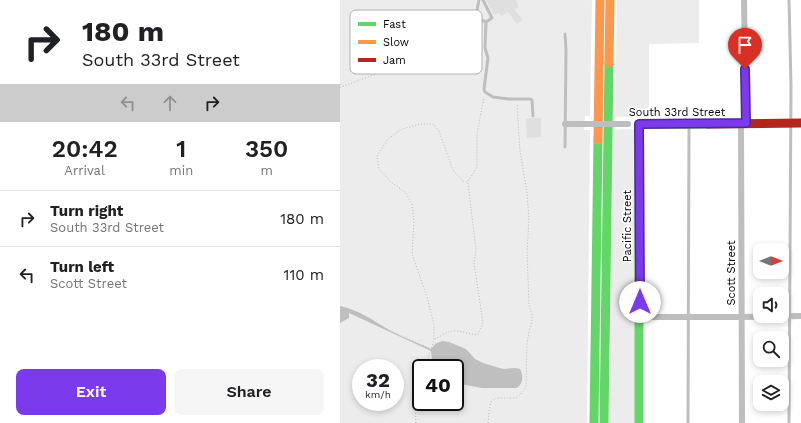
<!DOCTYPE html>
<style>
:root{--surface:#fff;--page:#f6f6f6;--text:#202124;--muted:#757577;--line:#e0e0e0;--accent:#7c3aed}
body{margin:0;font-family:"Work Sans",sans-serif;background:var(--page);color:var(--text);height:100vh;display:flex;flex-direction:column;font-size:15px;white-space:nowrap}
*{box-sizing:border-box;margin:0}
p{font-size:13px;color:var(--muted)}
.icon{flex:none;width:22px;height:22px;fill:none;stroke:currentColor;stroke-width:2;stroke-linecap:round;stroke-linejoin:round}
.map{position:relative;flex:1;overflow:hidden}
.details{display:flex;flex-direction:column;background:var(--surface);width:340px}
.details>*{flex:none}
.top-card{background:#fff;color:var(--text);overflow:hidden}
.needle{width:26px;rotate:90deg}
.fabs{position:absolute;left:413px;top:243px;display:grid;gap:8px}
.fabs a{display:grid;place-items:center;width:36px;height:36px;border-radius:8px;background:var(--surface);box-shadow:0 2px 6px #0003;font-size:20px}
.speed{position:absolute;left:12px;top:359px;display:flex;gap:8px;font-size:20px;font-weight:700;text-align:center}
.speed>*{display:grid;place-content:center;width:52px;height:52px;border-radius:50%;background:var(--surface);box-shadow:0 2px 6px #0003;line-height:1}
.speed small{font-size:10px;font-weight:400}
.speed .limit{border:2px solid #111;border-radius:6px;background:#fff;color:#111}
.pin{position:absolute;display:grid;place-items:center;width:34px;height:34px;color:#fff;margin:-41px -17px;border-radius:50% 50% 50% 0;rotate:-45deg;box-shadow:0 0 4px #0007}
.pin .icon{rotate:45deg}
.me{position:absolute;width:44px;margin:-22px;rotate:0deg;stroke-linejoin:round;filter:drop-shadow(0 0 3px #0008)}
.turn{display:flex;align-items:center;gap:14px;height:84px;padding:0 16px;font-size:18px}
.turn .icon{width:52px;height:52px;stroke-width:2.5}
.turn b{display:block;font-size:28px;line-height:34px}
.lanes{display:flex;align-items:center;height:38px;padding:0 16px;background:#0003;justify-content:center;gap:20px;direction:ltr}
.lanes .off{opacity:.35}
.eta{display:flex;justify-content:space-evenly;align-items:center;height:68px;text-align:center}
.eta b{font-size:24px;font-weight:600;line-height:28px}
.cta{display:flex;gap:8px;margin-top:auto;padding:8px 16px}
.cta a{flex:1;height:46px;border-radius:8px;background:var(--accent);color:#fff;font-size:16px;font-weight:600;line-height:46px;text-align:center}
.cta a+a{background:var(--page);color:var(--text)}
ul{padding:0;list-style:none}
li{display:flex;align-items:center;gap:12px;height:56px;padding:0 16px;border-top:1px solid var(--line)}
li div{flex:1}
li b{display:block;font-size:15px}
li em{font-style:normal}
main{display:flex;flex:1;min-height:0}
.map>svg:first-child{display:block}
.green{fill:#ececec;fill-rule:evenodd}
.water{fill:#bfbfbf}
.building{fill:#dfdfdf}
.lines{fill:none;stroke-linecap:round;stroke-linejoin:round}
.path{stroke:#b9b9b9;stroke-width:1;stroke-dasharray:1 2;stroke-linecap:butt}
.lane{stroke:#bebebe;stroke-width:3}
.street{stroke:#bebebe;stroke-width:6}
.fast{stroke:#63d668;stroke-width:9}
.slow{stroke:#ff974d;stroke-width:9}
.jam{stroke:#b3261e;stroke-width:9}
.street-bridge{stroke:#bebebe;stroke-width:6}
.route-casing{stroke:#51269a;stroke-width:10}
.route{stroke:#7c3aed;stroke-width:7}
.labels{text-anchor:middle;stroke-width:3;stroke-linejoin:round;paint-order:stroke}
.street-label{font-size:11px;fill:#000;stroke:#fff}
.key{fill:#fff;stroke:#b2b2b2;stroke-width:1}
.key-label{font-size:11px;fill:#000}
</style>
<main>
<section class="details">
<div class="top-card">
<div class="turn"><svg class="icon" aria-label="right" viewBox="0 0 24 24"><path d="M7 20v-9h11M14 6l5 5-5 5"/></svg><div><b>180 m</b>South 33rd Street</div></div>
<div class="lanes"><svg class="icon off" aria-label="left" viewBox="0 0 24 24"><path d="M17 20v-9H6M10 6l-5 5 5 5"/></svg><svg class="icon off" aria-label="ahead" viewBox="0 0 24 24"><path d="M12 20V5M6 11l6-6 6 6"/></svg><svg class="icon" aria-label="right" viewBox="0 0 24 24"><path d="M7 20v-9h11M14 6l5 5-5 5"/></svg></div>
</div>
<div class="eta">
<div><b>20:42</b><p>Arrival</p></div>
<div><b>1</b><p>min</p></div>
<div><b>350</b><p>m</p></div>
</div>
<ul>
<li><svg class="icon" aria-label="right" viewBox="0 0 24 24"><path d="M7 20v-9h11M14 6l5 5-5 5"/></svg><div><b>Turn right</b><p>South 33rd Street</p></div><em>180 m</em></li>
<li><svg class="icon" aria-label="left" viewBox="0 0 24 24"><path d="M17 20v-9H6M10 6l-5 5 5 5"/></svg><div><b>Turn left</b><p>Scott Street</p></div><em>110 m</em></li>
</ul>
<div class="cta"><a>Exit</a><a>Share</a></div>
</section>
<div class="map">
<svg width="461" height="423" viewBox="0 0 461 423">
<rect width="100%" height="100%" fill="#fff"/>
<path class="green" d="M0 0H252L250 116H245L244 130H250L247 423H0ZM21 368H55V402H21ZM81 368H115V402H81Z
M277 0H359V43L309 44V117H275Z
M291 129 294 130 296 133V423H270L273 130Z"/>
<path class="water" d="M0 306C19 310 34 321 51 331 64 338 78 343 91 349L95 344 102 341 109 342 126 349 135 359 143 363 163 369 175 368 180 369C184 376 183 385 176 388H142L126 385 115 383V368H93L91 351 9 313V318L0 323Z"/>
<path class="building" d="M146 0H176L179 7 174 9 183 20 177 24 168 12 161 16 159 13 154 15Z
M191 118H201V137L187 138 186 119Z"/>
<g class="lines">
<path class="path" d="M0 84 4 86 41 72 49 70 71 69 77 66 99 42 117 34 134 19
M0 88 4 86
M7 310 17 313 50 331 91 349
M95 339C101 336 109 330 117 331 124 332 130 334 137 335L141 328 143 323 134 263 136 250 128 183
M85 368 94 340V325L87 297 72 254 74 221 72 204 66 193 51 182 39 169 37 156 48 139 62 129 80 124H93L99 131 113 170 124 182H128L137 167V133L144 97
M76 423 75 402 81 382
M148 423C151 395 148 398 176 398L181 394 186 387 187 343 190 327 192 322V315L189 305 187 251 189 220 187 193 180 151 177 104"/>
<path class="lane" d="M139 0 136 15 139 19 146 22
M143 0 152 18 146 22 145 48 148 58 144 89 145 92 153 97 169 99H190L192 100 193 116
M449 0 451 86 449 423
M225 147 226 49 225 34
M348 423 349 126"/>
<path class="street" d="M404 0 406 123
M225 124H238
M401 124 402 423
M299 317H401L461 316"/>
<path class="fast" d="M254 423 258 140
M264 423 269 63
M299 423V124H368"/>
<path class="slow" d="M269 63 270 0
M258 140 260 0"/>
<path class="jam" d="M368 124 461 123"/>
<path class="street-bridge" d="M238 124H288"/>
</g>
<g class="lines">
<g class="route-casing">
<path id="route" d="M300 302 299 124 406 123 405 69"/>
</g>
<use href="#route" class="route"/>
</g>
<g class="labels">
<g class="street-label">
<text x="337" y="116">South 33rd Street</text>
<text transform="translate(287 226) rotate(-90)" y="4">Pacific Street</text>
<text transform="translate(391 273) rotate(-90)" y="4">Scott Street</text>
</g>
</g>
<rect x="10" y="10" width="132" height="64" rx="6" class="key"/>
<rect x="18" y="22" width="18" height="4" fill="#63d668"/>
<rect x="18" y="40" width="18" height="4" fill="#ff974d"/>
<rect x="18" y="58" width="18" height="4" fill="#b3261e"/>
<g class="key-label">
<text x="43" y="28">Fast</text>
<text x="43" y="46">Slow</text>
<text x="43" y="64">Jam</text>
</g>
</svg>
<div class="fabs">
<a><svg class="needle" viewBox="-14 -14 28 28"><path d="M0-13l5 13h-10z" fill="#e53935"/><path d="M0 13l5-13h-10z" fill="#757577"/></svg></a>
<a><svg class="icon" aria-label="sound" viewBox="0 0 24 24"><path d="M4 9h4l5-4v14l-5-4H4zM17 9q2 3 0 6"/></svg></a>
<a><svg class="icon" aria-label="search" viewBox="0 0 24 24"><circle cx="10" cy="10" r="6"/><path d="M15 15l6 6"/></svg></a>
<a><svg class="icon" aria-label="layers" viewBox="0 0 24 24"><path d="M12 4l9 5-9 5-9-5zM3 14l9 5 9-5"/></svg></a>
</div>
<div class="speed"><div>32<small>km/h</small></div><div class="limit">40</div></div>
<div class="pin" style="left:405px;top:69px;background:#d93025"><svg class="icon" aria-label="arrive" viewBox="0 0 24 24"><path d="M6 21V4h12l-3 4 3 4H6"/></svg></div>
<svg class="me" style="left:300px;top:302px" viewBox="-20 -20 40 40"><circle r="19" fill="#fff"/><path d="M0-13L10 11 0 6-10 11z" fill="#7c3aed"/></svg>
</div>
</main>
